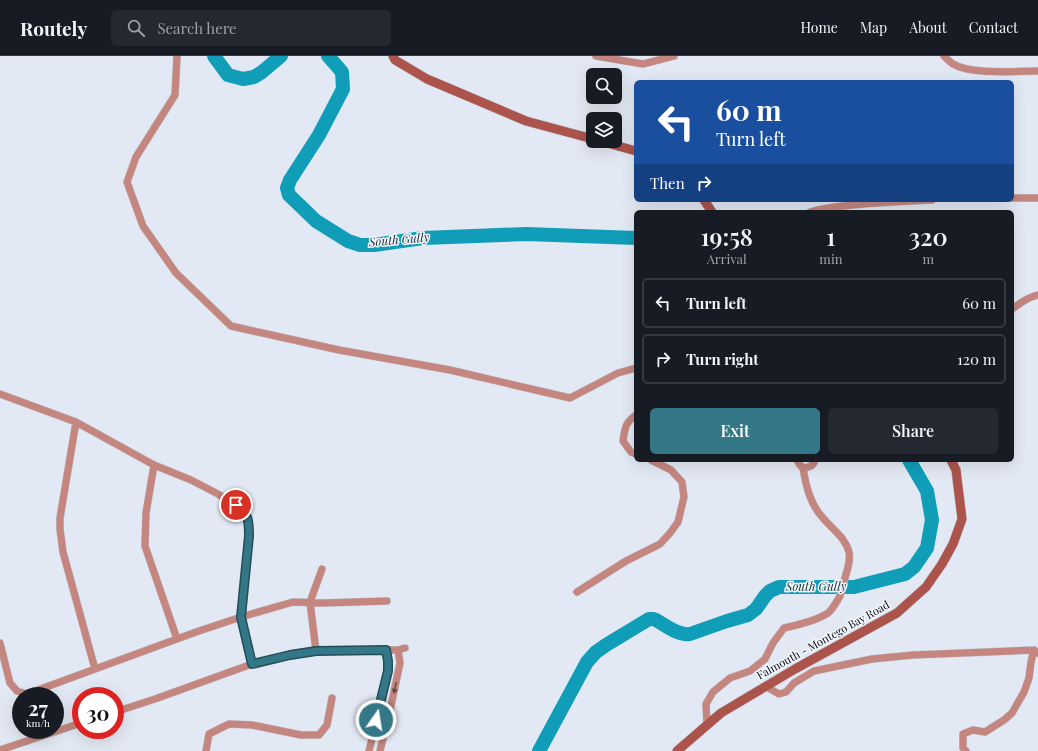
<!DOCTYPE html>
<style>
:root{--surface:#171b24;--page:#242831;--text:#f1f3f6;--muted:#9ea1a6;--line:#363941;--accent:#347888}
body{margin:0;font-family:"Playfair Display",serif;background:var(--page);color:var(--text);height:100vh;display:flex;flex-direction:column;font-size:15px;white-space:nowrap}
*{box-sizing:border-box;margin:0}
p{font-size:13px;color:var(--muted)}
.icon{flex:none;width:22px;height:22px;fill:none;stroke:currentColor;stroke-width:2;stroke-linecap:round;stroke-linejoin:round}
.map{position:relative;flex:1;overflow:hidden}
.side{position:absolute;left:634px;top:154px;width:380px;height:252px;display:flex;flex-direction:column;background:var(--surface);border-radius:6px;box-shadow:0 4px 16px #0002}
.side>*{flex:none}
.hud{position:absolute;left:634px;top:24px;width:380px;height:122px;border-radius:6px;box-shadow:0 4px 16px #0002;background:#1a4fa0;color:#fff;overflow:hidden}
.fabs{position:absolute;left:586px;top:12px;display:grid;gap:8px}
.fabs a{display:grid;place-items:center;width:36px;height:36px;border-radius:6px;background:var(--surface);box-shadow:0 4px 16px #0002;font-size:20px}
.speed{position:absolute;left:12px;top:631px;display:flex;gap:8px;font-size:20px;font-weight:700;text-align:center}
.speed>*{display:grid;place-content:center;width:52px;height:52px;border-radius:50%;background:var(--surface);box-shadow:0 4px 16px #0002;line-height:1}
.speed small{font-size:10px;font-weight:400}
.speed .limit{border:6px solid #d22;background:#fff;color:#111}
.pin{position:absolute;display:grid;place-items:center;width:34px;height:34px;color:#fff;margin:-17px;border:2px solid #fff;border-radius:50%;box-shadow:0 1px 4px #0007}
.me{position:absolute;width:44px;margin:-22px;rotate:13deg;stroke-linejoin:round;filter:drop-shadow(0 0 3px #0008)}
.turn{display:flex;align-items:center;gap:14px;height:84px;padding:0 16px;font-size:18px}
.turn .icon{width:52px;height:52px;stroke-width:2.5}
.turn b{display:block;font-size:28px;line-height:34px}
.then{display:flex;align-items:center;height:38px;padding:0 16px;background:#0003;gap:8px;font-size:15px}
.eta{display:flex;justify-content:space-evenly;align-items:center;height:68px;text-align:center}
.eta b{font-size:24px;font-weight:600;line-height:28px}
.action{display:flex;gap:8px;margin-top:auto;padding:8px 16px}
.action a{flex:1;height:46px;border-radius:6px;background:var(--accent);color:#fff;font-size:16px;font-weight:600;line-height:46px;text-align:center}
.action a+a{background:var(--page);color:var(--text)}
ul{padding:0;list-style:none}
li{display:flex;align-items:center;gap:12px;height:50px;margin:0 8px 6px;padding:0 8px;border:2px solid var(--line);border-radius:6px}
li div{flex:1}
li b{display:block;font-size:15px}
li em{font-style:normal}
header{display:flex;align-items:center;gap:24px;box-sizing:border-box;height:56px;padding:0 20px;background:var(--surface);border-bottom:1px solid var(--line)}
header strong{font-size:19px}
nav{display:flex;gap:22px;margin-inline-start:auto;font-size:14px}
.search{width:280px;height:36px;background:var(--page);display:flex;align-items:center;gap:10px;box-sizing:border-box;padding:0 14px;border-radius:6px;color:var(--muted);font-size:15px}
.map>svg:first-child{display:block}
.lines{fill:none;stroke-linecap:round;stroke-linejoin:round}
.river{stroke:#109db7;stroke-width:14}
.minor-casing{stroke:#c0c6cf;stroke-width:8}
.secondary-casing{stroke:#c0c6cf;stroke-width:10}
.minor{stroke:#c4867f;stroke-width:7}
.secondary{stroke:#ac544c;stroke-width:9}
.oneway{fill:#674947}
.route-casing{stroke:#224e58;stroke-width:10}
.route{stroke:#347888;stroke-width:7}
.labels{text-anchor:middle;stroke-width:3;stroke-linejoin:round;paint-order:stroke}
.street-label{font-size:11px;fill:#0a0c0f;stroke:#f2f6fd}
.water-label{font-size:12px;font-style:italic;fill:#1c3136;stroke:#f2f6fd}
</style>
<header>
<strong>Routely</strong>
<div class="search"><svg class="icon" aria-label="search" viewBox="0 0 24 24"><circle cx="10" cy="10" r="6"/><path d="M15 15l6 6"/></svg>Search here</div>
<nav><a>Home</a><a>Map</a><a>About</a><a>Contact</a></nav>
</header>
<div class="map">
<svg width="1038" height="695" viewBox="0 0 1038 695">
<rect width="100%" height="100%" fill="#e3e9f4"/>
<g class="lines">
<path class="river" d="M214 0 228 19 243 23 254 21 262 16 281 0
M328 0 342 16 343 33 319 79 290 124 287 132 289 139 316 165 348 185 360 189H374L423 182 526 178 636 182
M539 695 587 606 596 596 606 589 649 563H653L656 564C666 570 679 580 690 578L727 565 748 559 756 553 765 540 770 535 779 531H854L905 518 914 511 927 492 932 464 927 435 909 404"/>
<g class="minor-casing">
<path id="minor" d="M177 0 175 39 136 101 127 126 143 170 176 217 231 270 339 294 450 314 570 342 618 317 636 312
M596 0 643 8 674 0
M944 0C947 3 950 6 953 8 971 19 1017 15 1038 15
M1012 142H1038
M810 156C827 151 845 150 863 148 886 146 908 145 932 144
M1012 253C1020 247 1029 241 1038 239
M0 338 76 366 154 409 191 424 218 438 243 454 249 467V480L241 561 252 608
M636 359C625 367 625 372 623 385L631 396 636 398
M76 366 60 462V473L63 496 95 613
M797 404 800 409 803 412C809 411 813 411 815 404
M154 409 146 457 145 490 177 583
M577 536 626 505 660 488 670 477 678 466 684 441 682 426 671 414 651 404
M0 587 10 627 17 635 27 638 196 576 241 561 293 546 324 547 387 545
M316 595 310 546 322 513
M765 630 779 638 786 636 794 627 814 615 872 603 913 599 1034 594 1038 597
M115 656 155 643 252 608 290 599 316 595 385 594H398L405 592
M707 669 706 648 713 636 730 622 750 615 765 603 773 587 784 572C798 569 816 565 828 557 831 555 838 544 840 540 842 534 843 528 845 522 847 514 851 505 849 496 845 481 832 473 823 462 810 448 806 430 803 412
M0 694 81 667
M206 695 209 678 229 668 252 669 301 679H319L327 669 332 642
M369 695 388 615V605L385 594
M380 695 391 650 400 607 398 594
M966 695 963 692V678L973 674 985 676 1004 664 1012 657 1024 636 1029 622 1031 606 1034 594"/>
</g>
<g class="secondary-casing">
<path id="secondary" d="M393 0 395 4 427 23 526 65 593 83
M600 85 636 95
M704 144 712 156
M677 695 721 657 795 613 897 557 926 531 942 508 953 488 962 463 956 414 951 404"/>
</g>
<use href="#minor" class="minor"/>
<use href="#secondary" class="secondary"/>
</g>
<defs><path id="oneway-solid" d="M-6-.8H1V-3.2L6.5 0L1 3.2V.8H-6Z"/></defs>
<use class="oneway" href="#oneway-solid" transform="translate(395 632) rotate(102)"/>
<g class="lines">
<g class="route-casing">
<path id="route" d="M236 449C249 457 249 466 249 480L241 561 252 608 290 599 316 595 386 594 388 605V615L376 664"/>
</g>
<use href="#route" class="route"/>
</g>
<g class="labels">
<g class="street-label">
<text transform="translate(823 584) rotate(-29)" y="4">Falmouth - Montego Bay Road</text>
</g>
<g class="water-label">
<text transform="translate(399 184) rotate(-5)" y="4">South Gully</text>
<text x="816" y="535">South Gully</text>
</g>
</g>
</svg>
<div class="fabs">
<a><svg class="icon" aria-label="search" viewBox="0 0 24 24"><circle cx="10" cy="10" r="6"/><path d="M15 15l6 6"/></svg></a>
<a><svg class="icon" aria-label="layers" viewBox="0 0 24 24"><path d="M12 4l9 5-9 5-9-5zM3 14l9 5 9-5"/></svg></a>
</div>
<div class="speed"><div>27<small>km/h</small></div><div class="limit">30</div></div>
<div class="pin" style="left:236px;top:449px;background:#d93025"><svg class="icon" aria-label="arrive" viewBox="0 0 24 24"><path d="M6 21V4h12l-3 4 3 4H6"/></svg></div>
<svg class="me" style="left:376px;top:664px" viewBox="-20 -20 40 40"><circle r="17" fill="#347888" stroke="#fff" stroke-width="3"/><path d="M0-11L8 9 0 5-8 9z" fill="#fff"/></svg>
<div class="hud">
<div class="turn"><svg class="icon" aria-label="left" viewBox="0 0 24 24"><path d="M17 20v-9H6M10 6l-5 5 5 5"/></svg><div><b>60 m</b>Turn left</div></div>
<div class="then">Then<svg class="icon" aria-label="right" viewBox="0 0 24 24"><path d="M7 20v-9h11M14 6l5 5-5 5"/></svg></div>
</div>
<section class="side">
<div class="eta">
<div><b>19:58</b><p>Arrival</p></div>
<div><b>1</b><p>min</p></div>
<div><b>320</b><p>m</p></div>
</div>
<ul>
<li><svg class="icon" aria-label="left" viewBox="0 0 24 24"><path d="M17 20v-9H6M10 6l-5 5 5 5"/></svg><div><b>Turn left</b></div><em>60 m</em></li>
<li><svg class="icon" aria-label="right" viewBox="0 0 24 24"><path d="M7 20v-9h11M14 6l5 5-5 5"/></svg><div><b>Turn right</b></div><em>120 m</em></li>
</ul>
<div class="action"><a>Exit</a><a>Share</a></div>
</section>
</div>
